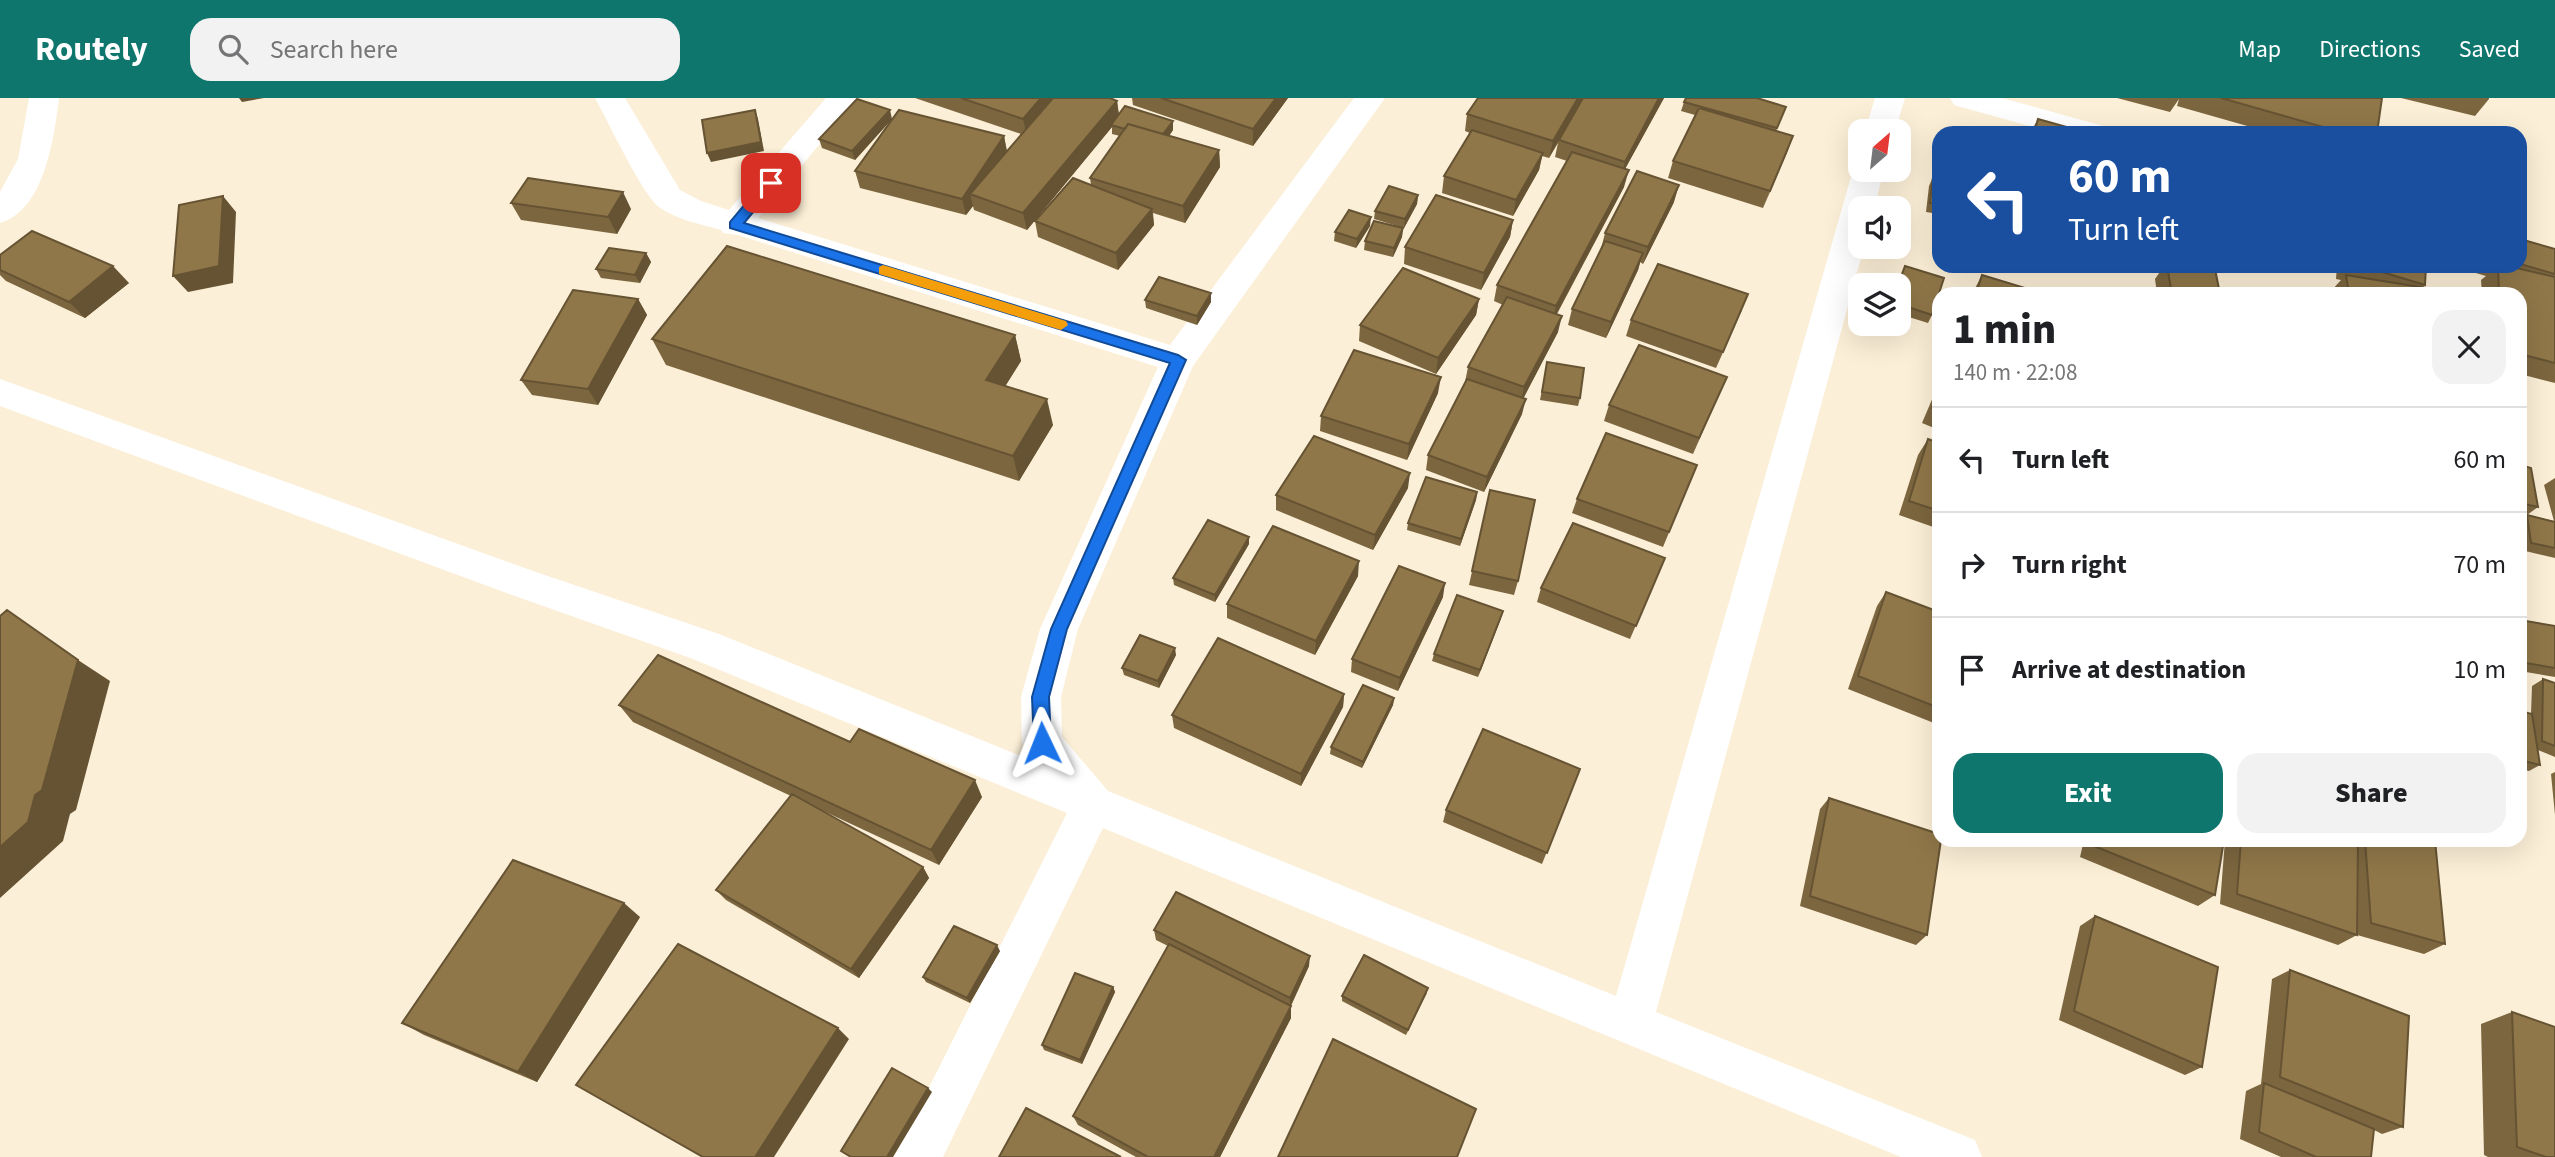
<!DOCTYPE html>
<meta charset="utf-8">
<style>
:root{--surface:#fff;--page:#f2f2f2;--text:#202124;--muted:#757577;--line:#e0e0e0;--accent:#0f766e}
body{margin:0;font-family:"Source Sans 3",sans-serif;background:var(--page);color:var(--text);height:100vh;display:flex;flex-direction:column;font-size:26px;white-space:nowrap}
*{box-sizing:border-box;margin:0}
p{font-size:23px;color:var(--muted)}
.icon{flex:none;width:38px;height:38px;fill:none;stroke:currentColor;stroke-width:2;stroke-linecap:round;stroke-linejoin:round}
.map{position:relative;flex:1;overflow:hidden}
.details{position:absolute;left:1932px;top:189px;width:595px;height:560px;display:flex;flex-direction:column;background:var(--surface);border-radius:21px;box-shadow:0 7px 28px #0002}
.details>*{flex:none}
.hud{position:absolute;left:1932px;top:28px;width:595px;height:147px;border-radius:21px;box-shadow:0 7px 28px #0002;background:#1a4fa0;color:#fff;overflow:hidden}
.needle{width:46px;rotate:28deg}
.tools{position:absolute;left:1848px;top:21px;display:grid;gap:14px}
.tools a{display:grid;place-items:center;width:63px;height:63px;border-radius:14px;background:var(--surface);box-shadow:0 7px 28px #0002;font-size:35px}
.pin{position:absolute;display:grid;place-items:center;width:60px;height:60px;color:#fff;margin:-30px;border-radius:14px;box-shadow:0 4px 10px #0006}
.me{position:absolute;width:77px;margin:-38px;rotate:358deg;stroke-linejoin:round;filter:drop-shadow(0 0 5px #0008)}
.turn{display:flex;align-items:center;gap:24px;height:147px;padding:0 21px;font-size:32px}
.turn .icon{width:91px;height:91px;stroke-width:2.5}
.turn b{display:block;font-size:49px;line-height:60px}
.round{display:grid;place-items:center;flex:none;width:74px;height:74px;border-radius:21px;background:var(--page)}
.headline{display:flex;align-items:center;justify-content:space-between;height:119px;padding:0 21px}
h1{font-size:42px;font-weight:800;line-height:52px}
.primary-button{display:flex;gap:14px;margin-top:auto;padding:14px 21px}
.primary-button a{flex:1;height:80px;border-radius:21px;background:var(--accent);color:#fff;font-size:28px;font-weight:800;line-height:80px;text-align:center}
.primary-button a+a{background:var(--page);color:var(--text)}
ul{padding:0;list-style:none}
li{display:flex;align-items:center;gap:21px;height:105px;padding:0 21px;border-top:2px solid var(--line)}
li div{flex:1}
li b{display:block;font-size:26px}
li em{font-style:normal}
header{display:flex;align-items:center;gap:42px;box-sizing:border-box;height:98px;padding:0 35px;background:var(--accent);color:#fff}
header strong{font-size:33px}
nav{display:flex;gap:38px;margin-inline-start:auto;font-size:24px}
.search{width:490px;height:63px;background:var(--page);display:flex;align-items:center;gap:18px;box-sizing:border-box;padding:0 24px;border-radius:21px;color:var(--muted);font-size:26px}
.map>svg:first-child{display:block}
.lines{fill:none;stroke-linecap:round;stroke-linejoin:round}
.minor{fill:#fff;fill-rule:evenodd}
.wall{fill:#7c663f}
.shaded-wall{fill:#655333}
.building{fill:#907749;stroke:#655333;stroke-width:2}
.route{fill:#1a73e8;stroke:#114b97;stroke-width:2}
.slow{fill:#f59e0b}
</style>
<header>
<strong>Routely</strong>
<div class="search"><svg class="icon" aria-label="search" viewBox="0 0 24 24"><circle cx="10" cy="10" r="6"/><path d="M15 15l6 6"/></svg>Search here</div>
<nav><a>Map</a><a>Directions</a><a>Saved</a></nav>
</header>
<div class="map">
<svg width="2555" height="1059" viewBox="0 0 2555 1059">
<rect width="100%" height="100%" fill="#fcefd7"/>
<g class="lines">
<path class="minor" d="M29 0H59C54 39 45 112 0 125V94L18 61Z
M595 0H625L680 92 701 103 729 112 826 0H858L758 120 1170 247 1354 0H1385L1193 268 1078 531 1061 599 1062 639 1108 693 1616 898 1853 72 1860 64V72H1884L1874 110H1860V149H1864L1656 914 1975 1042 1982 1059H1901L1103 730 943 1059H894L1067 715 693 561 515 498 0 308V281L536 474 719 536 1031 662 1022 645 1021 599 1040 531 1158 269 738 137 723 135 721 132C701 126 677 122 659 109 642 96 608 23 595 0Z
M1875 0H1905L1895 33H1865Z
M1950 0H2002L2103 28 2107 35H2055L1954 7Z"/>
</g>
<path class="wall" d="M915 0H1110L1117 3 1119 16 1173 23V32L1169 38 1219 52 1220 69 1185 125 1153 115 1154 127 1118 172 1038 139 1035 123 1091 87 1090 80 1120 38 1112 36V29L1027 132 974 112 973 108 966 117 860 90 855 73 1004 38 1007 53 1021 36Z
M1132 0H1288L1253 48 1133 7Z
M1478 0H1664L1625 71 1624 89 1557 216 1558 234 1523 300 1522 316 1484 394 1426 372 1428 357 1465 284 1468 269 1503 207 1494 203 1497 187 1567 63 1555 59 1558 45 1549 60 1542 58 1539 72 1513 118 1442 95 1444 78 1470 35 1465 33 1467 16Z
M2117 0H2382L2377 35H2272L2177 8 2179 1 2170 14Z
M2401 0H2489V1L2475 18Z
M1684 4 1786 9 1776 33 1793 38 1763 110 1668 80 1673 63 1695 17 1681 13Z
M892 21 855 62 822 50 819 41Z
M2038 21 2088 35H2030Z
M1933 79 1939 81V116L1926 114 1929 88Z
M1418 97 1417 106 1404 130 1374 121 1375 113Z
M1674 104 1643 166 1640 164 1638 172 1606 240 1568 227 1572 211 1601 151 1605 135Z
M511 105 631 111 617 136 521 122Z
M1513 122 1510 139 1481 192 1404 166 1405 149Z
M1370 128 1356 150 1334 143 1335 134Z
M1403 130 1402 139 1393 159 1364 152 1365 143Z
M2520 141 2555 151V285L2520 276V196H2482L2481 182 2486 178 2452 168H2520Z
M646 155 651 164 640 185 601 180 596 171Z
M0 157 129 185 85 220 6 183 0 177Z
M1905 168 1932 217 1928 225 1899 216V187H1897Z
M2164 168H2193L2219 191 2253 196H2157L2155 181Z
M2337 168H2426L2425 187 2422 190 2445 196H2332L2331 193 2341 182 2336 181Z
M1982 177 2045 196H1972Z
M638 201 647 217 598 307 532 297 521 282Z
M1479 201 1476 217 1436 276 1359 243 1360 227Z
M1145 202 1211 204 1197 227 1146 210Z
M1742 212 1716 270 1626 238 1631 222Z
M1015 237 1021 263 1005 288 1053 327 1019 383 666 267 652 241Z
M1547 264 1580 300 1578 308 1540 302Z
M1727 279 1693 356 1604 323 1609 307Z
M1939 285V332L1922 325Z
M1438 295 1407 362 1320 333 1321 318Z
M1928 341 1939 345V431L1899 417 1918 357Z
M1697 367 1663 449 1572 415 1577 401Z
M2520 367 2538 409 2527 417 2554 423 2544 387 2555 380V460L2521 452 2520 445Z
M1408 390 1373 452 1276 412V397Z
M1490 392 1518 483 1514 497 1469 487Z
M1477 394 1476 402 1460 448 1407 432 1408 425Z
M1249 439V446L1215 504 1174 487 1173 480Z
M1665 460 1630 541 1537 504 1541 490Z
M1358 478 1315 557 1227 520V506Z
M1886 494 1939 514V627L1848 591 1877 508Z
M1443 499 1398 593 1351 574 1352 561Z
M1501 520 1478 579 1432 563 1434 556Z
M2520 522 2555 528V579L2520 573Z
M1176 557 1159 590 1124 577 1122 570Z
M2543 581 2555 585V659L2538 652 2540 667 2529 673 2520 671V613L2531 616 2532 588Z
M1344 596 1343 609 1301 688 1174 630 1172 617Z
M1394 600 1393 607 1362 670 1330 656 1331 649Z
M619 607 850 644 982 699 939 767 819 711 923 769 929 780 859 880 726 802 716 792 791 698 633 624Z
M1580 671 1542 766 1443 724 1446 712Z
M2555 674V717L2551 676Z
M1829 700 1927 837 1916 847 1800 808 1820 711Z
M2084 742H2224L2215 797 2198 808 2080 759Z
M2225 742H2435L2445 846 2424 856 2357 837 2338 847 2220 806Z
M2095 818 2202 969 2185 977 2059 922 2080 828Z
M640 819 537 984 424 937 402 925Z
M1154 832 1309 868 1291 908V920L1220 1059H1136L1078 1027 1073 1018 1168 848 1156 842Z
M1000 853 970 905 926 884 923 879Z
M2290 872 2403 1029 2382 1036 2374 1032 2371 1059H2281L2240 1041 2246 993 2261 986 2272 881Z
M1113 889 1115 894 1082 966 1044 952 1042 947Z
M1427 895 1406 937 1342 903V898Z
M2512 914 2555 1059H2488L2484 1057 2481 926Z"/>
<path class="shaded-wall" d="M239 0H264L242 4Z
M1041 0H1059L1027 38 1023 21Z
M1276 0H1288L1253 48V31Z
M1578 0H1584L1559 42 1549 60 1553 43Z
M1659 0H1664L1620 80 1625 64Z
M1117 3 1119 20 1111 27 1112 29 1027 132 1023 115Z
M755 12 758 21 764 53 711 64 707 55Z
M890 12 892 21 855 62 852 53Z
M1173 23V32L1160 51 1159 42Z
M1004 38 1007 55 970 96 973 108 966 117 962 101Z
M1793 38 1787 55 1763 110 1770 93Z
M1219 52 1220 69 1185 125 1183 108Z
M1543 55 1539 72 1513 118 1516 102Z
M1629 72 1624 89 1552 224 1556 208Z
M1679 87 1674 104 1643 166 1648 149Z
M623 94 631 111 617 136 608 119Z
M1418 97 1417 106 1404 130 1405 121Z
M223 98 236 114 233 185 188 194 173 178Z
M1152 111 1154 127 1118 172 1116 155Z
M1371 119 1370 128 1356 150 1357 141Z
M1513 122 1510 139 1481 192 1484 175Z
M1403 130 1402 139 1393 159 1394 150Z
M646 155 651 164 640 185 635 177Z
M1643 155 1638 172 1606 240 1611 224Z
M113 168 129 185 85 220 69 204Z
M1211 195V204L1197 227V218Z
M638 201 647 217 598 307 588 291Z
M1479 201 1476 217 1436 276 1438 260Z
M1562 218 1558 234 1521 305 1524 289Z
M1015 237 1021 263 993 308 986 282Z
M1441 279 1438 295 1407 362 1409 346Z
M1047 301 1053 327 1019 383 1013 358Z
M1526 301 1522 316 1484 394 1487 379Z
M1410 375 1408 390 1373 452 1375 437Z
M1477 394 1476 402 1460 448 1461 441Z
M1249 439V446L1215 504V497Z
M1359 463 1358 478 1315 557 1316 543Z
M1445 485 1443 499 1398 593 1400 580Z
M1503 513 1501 520 1478 579 1480 572Z
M1175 550 1176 557 1159 590 1158 583Z
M78 562 110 583 76 712 70 716 63 743 0 800V749L35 697Z
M1344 596 1343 609 1301 688V676Z
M1394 600 1393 607 1362 670 1363 664Z
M975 682 982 699 939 767 931 752Z
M923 769 929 780 859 880 851 871Z
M624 805 640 819 537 984 518 974Z
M997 847 1000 853 970 905 967 900Z
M1310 858 1309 868 1290 909V900Z
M1113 889 1115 894 1082 966 1080 962Z
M1291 908V920L1220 1059H1214Z
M838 930 849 941 774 1059H755Z
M928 990 932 994 893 1059H887Z"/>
<path class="building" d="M961 0H1041L1023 21Z
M1053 0H1110L1117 3 1023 115 970 96Z
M1161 0H1276L1253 31Z
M1478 0H1578L1553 43 1467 16Z
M1583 0H1659L1625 64 1559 42Z
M1686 0H1757L1786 9 1777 30 1684 4Z
M2221 0H2382L2377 35H2344Z
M857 1 890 12 852 53 819 41Z
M1125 8 1173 23 1163 36 1128 26 1125 31 1111 27Z
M1699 10 1793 38 1770 93 1673 63Z
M755 12 761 44 707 55 702 22Z
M899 12 1004 38 962 101 855 73Z
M2038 21 2088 35H2034Z
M1128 26 1219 52 1183 108 1090 80Z
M1472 32 1543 55 1516 102 1444 78Z
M1572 54 1629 72 1556 208 1497 187Z
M1637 73 1679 87 1648 149 1605 135Z
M1933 79 1939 81V107L1930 105Z
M528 80 623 94 608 119 511 105Z
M1073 80 1152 111 1116 155 1035 123Z
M1389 88 1418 97 1405 121 1375 113Z
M1436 97 1513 122 1484 175 1405 149Z
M223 98 219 168 173 178 179 107Z
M1349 112 1371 119 1357 141 1335 134Z
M1374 123 1403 130 1394 150 1365 143Z
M32 133 113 168 69 204 0 172V157Z
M2520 141 2555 151V176L2520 166Z
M1605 143 1643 155 1611 224 1572 211Z
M727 148 1015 237 986 282 1047 301 1013 358 652 241Z
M609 150 646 155 635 177 596 171Z
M1658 166 1748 196 1723 254 1631 222Z
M1905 168 1944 180 1932 217 1899 206 1898 187Z
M2167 168H2193L2215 171 2219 191 2253 196H2172Z
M2362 168H2426L2425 187Z
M2498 168H2508L2555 179V265L2520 256V196H2499Z
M1403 170 1479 201 1438 260 1360 227Z
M1982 177 2045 196H1976Z
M2346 177 2444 193 2445 196H2349Z
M1159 179 1211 195 1197 218 1145 202Z
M573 192 638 201 588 291 521 282Z
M1507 199 1562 218 1524 289 1468 269Z
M1639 247 1727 279 1699 340 1609 307Z
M1354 252 1441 279 1409 346 1321 318Z
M1547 264 1584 270 1580 300 1542 294Z
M1467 281 1526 301 1487 379 1428 357Z
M1939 292V312L1932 310Z
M1606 335 1697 367 1669 434 1577 401Z
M1314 338 1410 375 1375 437 1276 397Z
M1928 341 1939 345V413L1909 403Z
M2520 367 2531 370 2538 409 2520 405Z
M1426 379 1477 394 1461 441 1408 425Z
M1490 392 1535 402 1518 483 1472 473Z
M2527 417 2555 424V450L2531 445Z
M1208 422 1249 439 1215 497 1173 480Z
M1573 425 1665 460 1636 528 1541 490Z
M1273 428 1359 463 1316 543 1227 506Z
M1399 468 1445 485 1400 580 1352 561Z
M1886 494 1939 514V610L1858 578Z
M1457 497 1503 513 1480 572 1434 556Z
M7 512 78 562 42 692 35 697 28 724 0 749V518Z
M2520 522 2555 528V570L2520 564Z
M1140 537 1175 550 1158 583 1122 570Z
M1218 540 1344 596 1301 676 1172 617Z
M658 557 850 644 859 631 975 682 931 752 619 607Z
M2543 581 2555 585V648L2542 643Z
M1363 587 1394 600 1363 664 1331 649Z
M2520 613 2532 616 2540 667 2520 662Z
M1483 631 1580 671 1547 755 1446 712Z
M792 696 923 769 851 871 716 792Z
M1829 700 1939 736V742H1941L1927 837 1810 798Z
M2095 742H2224L2215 797 2094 748Z
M2241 742H2358L2357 837 2237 796Z
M2365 742H2435L2445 846 2371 825Z
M513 762 624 805 518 974 402 925Z
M1176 794 1310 858 1290 900 1154 832Z
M2095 818 2218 869 2202 969 2074 913Z
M954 828 997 847 967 900 923 879Z
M678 846 838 930 755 1059H703L576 987Z
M1169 846 1291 908 1214 1059H1148L1073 1018Z
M1364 857 1428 890 1408 932 1342 898Z
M2290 872 2409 918 2403 1029 2280 979Z
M1075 875 1113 889 1080 962 1042 947Z
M2512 914 2555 929V1059H2546L2517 1049Z
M1333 941 1476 1011 1457 1059H1278Z
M892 970 928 990 887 1059H851L841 1053Z
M2264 985 2374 1031 2371 1059H2316L2259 1034Z
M1026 1010 1121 1059H999Z"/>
<path class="route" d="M771 80 775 81V88L744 125 1178 257 1186 262 1067 531 1049 599 1051 645 1048 650 1042 652 1036 650 1034 645 1032 599 1051 531 1170 265 730 130V124L766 81Z"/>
<path class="slow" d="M883 167 1066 223 1068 227 1061 232 879 176V169Z"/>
</svg>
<div class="tools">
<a><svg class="needle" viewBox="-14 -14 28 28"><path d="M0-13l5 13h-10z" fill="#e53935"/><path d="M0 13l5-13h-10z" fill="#757577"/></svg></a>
<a><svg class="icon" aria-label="sound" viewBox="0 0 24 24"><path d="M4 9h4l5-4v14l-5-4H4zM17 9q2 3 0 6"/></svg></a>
<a><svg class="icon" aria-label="layers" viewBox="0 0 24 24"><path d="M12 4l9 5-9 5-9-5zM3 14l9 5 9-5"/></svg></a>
</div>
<div class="pin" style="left:771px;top:85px;background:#d93025"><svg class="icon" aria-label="arrive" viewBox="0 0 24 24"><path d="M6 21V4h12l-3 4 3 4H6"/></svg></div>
<svg class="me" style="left:1042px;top:645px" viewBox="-20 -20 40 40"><path d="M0-17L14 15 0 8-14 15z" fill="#1a73e8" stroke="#fff" stroke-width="4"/></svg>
<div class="hud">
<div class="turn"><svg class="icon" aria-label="left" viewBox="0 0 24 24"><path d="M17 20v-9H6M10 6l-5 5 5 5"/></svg><div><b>60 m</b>Turn left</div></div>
</div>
<section class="details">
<div class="headline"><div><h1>1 min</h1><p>140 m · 22:08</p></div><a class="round"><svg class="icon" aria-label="close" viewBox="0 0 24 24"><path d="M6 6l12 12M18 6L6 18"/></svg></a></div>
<ul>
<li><svg class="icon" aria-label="left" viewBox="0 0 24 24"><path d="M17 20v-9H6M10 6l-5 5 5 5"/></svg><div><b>Turn left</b></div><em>60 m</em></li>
<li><svg class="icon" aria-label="right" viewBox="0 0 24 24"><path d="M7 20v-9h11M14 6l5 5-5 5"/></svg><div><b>Turn right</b></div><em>70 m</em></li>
<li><svg class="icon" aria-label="arrive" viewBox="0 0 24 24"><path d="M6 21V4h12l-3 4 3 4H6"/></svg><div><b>Arrive at destination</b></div><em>10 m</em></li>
</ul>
<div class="primary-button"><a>Exit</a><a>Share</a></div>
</section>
</div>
